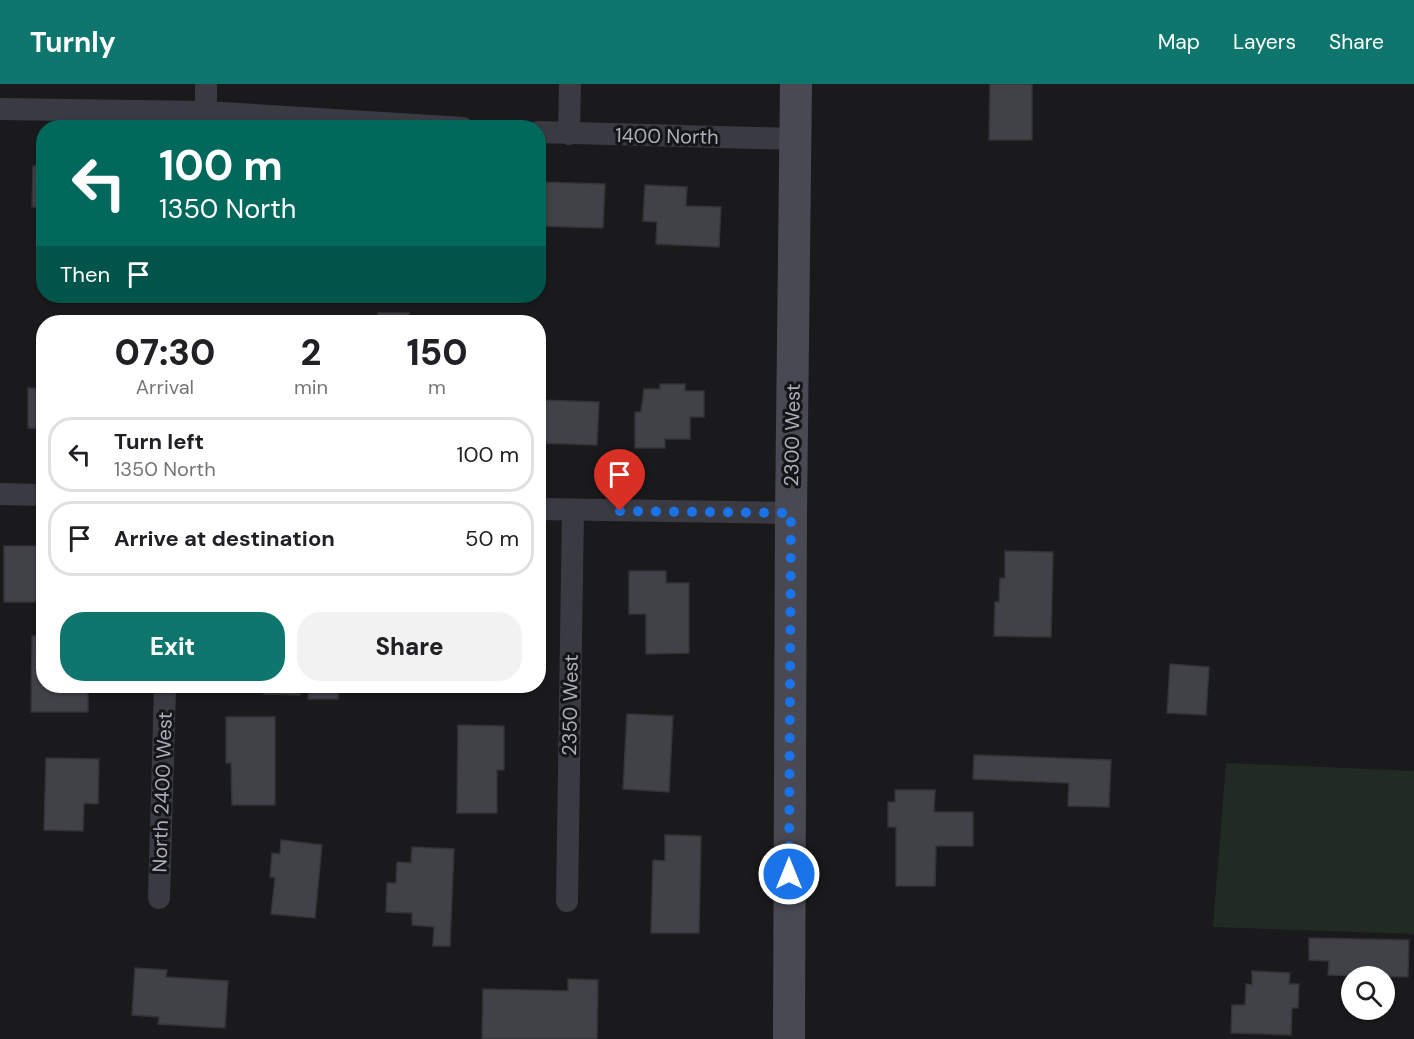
<!DOCTYPE html>
<style>
:root{--surface:#fff;--page:#f2f2f2;--text:#202124;--muted:#757577;--line:#e0e0e0;--accent:#0f766e}
body{margin:0;font-family:"DM Sans",sans-serif;background:var(--page);color:var(--text);height:100vh;display:flex;flex-direction:column;font-size:22px;white-space:nowrap}
*{box-sizing:border-box;margin:0}
p{font-size:20px;color:var(--muted)}
.icon{flex:none;width:33px;height:33px;fill:none;stroke:currentColor;stroke-width:2;stroke-linecap:round;stroke-linejoin:round}
.map{position:relative;flex:1;overflow:hidden}
.details{position:absolute;left:36px;top:231px;width:510px;height:378px;display:flex;flex-direction:column;background:var(--surface);border-radius:24px;box-shadow:0 2px 4px #0004}
.details>*{flex:none}
.hud{position:absolute;left:36px;top:36px;width:510px;height:183px;border-radius:24px;box-shadow:0 2px 4px #0004;background:#00695c;color:#fff;overflow:hidden}
.buttons{position:absolute;left:1341px;top:882px;display:grid;gap:12px}
.buttons a{display:grid;place-items:center;width:54px;height:54px;border-radius:50%;background:var(--surface);box-shadow:0 2px 4px #0004;font-size:30px}
.pin{position:absolute;display:grid;place-items:center;width:51px;height:51px;color:#fff;margin:-62px -26px;border-radius:50% 50% 50% 0;rotate:-45deg;box-shadow:0 0 6px #0007}
.pin .icon{rotate:45deg}
.me{position:absolute;width:66px;margin:-33px;rotate:0deg;stroke-linejoin:round;filter:drop-shadow(0 0 4px #0008)}
.turn{display:flex;align-items:center;gap:21px;height:126px;padding:0 24px;font-size:27px}
.turn .icon{width:78px;height:78px;stroke-width:2.5}
.turn b{display:block;font-size:42px;line-height:51px}
.then{display:flex;align-items:center;height:57px;padding:0 24px;background:#0003;gap:12px;font-size:22px}
.eta{display:flex;justify-content:space-evenly;align-items:center;height:102px;text-align:center}
.eta b{font-size:36px;font-weight:800;line-height:42px}
.action{display:flex;gap:12px;margin-top:auto;padding:12px 24px}
.action a{flex:1;height:69px;border-radius:24px;background:var(--accent);color:#fff;font-size:24px;font-weight:800;line-height:69px;text-align:center}
.action a+a{background:var(--page);color:var(--text)}
ul{padding:0;list-style:none}
li{display:flex;align-items:center;gap:18px;height:75px;margin:0 12px 9px;padding:0 12px;border:3px solid var(--line);border-radius:24px}
li div{flex:1}
li b{display:block;font-size:22px}
li em{font-style:normal}
header{display:flex;align-items:center;gap:36px;box-sizing:border-box;height:84px;padding:0 30px;background:var(--accent);color:#fff}
header strong{font-size:28px}
nav{display:flex;gap:33px;margin-inline-start:auto;font-size:21px}
.map>svg:first-child{display:block}
.green{fill:#212b23}
.building{fill:#414247;stroke:#343438;stroke-width:1.5}
.lines{fill:none;stroke-linecap:round;stroke-linejoin:round}
.street{stroke:#3a3b42;stroke-width:22}
.secondary{stroke:#484952;stroke-width:32}
.route{stroke:#1a73e8;stroke-width:10;stroke-dasharray:0 18}
.labels{text-anchor:middle;stroke-width:6;stroke-linejoin:round;paint-order:stroke}
.street-label{font-size:20px;fill:#abafbd;stroke:#151517}
</style>
<header>
<strong>Turnly</strong>
<nav><a>Map</a><a>Layers</a><a>Share</a></nav>
</header>
<div class="map">
<svg width="1414" height="955" viewBox="0 0 1414 955">
<rect width="100%" height="100%" fill="#1a1a1c"/>
<path class="green" d="M1226 679 1414 687V850L1213 843Z"/>
<path class="building" d="M990 0H1032V56H989Z
M33 82H44V123H32Z
M538 98 605 100 603 144 538 142Z
M645 101 687 103 686 122 721 123 719 163 656 160 657 138 643 137Z
M378 229H409L408 238H378Z
M660 300H685V307H704V333H690V355H665V364H635V328H641L644 305H660Z
M28 304 44 305V345L28 344Z
M538 316 599 318 597 361 538 359Z
M4 462H44V518H4Z
M1005 467 1053 468 1051 553 994 552 995 518H999L1000 494H1005Z
M629 487H666V499H689V569L646 570V530H629Z
M32 552H44V602H88V628H31Z
M1170 580 1209 583 1206 631 1167 629Z
M264 602H301L300 611 264 610Z
M309 602H339L338 615H308Z
M627 630 673 632 669 708 623 705Z
M226 633H275V721H232L231 679H226Z
M458 641 504 642V686H497V729H457Z
M974 671 1111 676 1109 723 1068 722 1069 699 973 695Z
M46 674 99 675 98 720 84 719 83 747 44 746Z
M895 706H935L934 728H973V762H936L935 802H896V743H888V718H895Z
M665 751 701 752 699 849H651L653 776 665 777Z
M281 756 322 761 315 834 271 830 275 794 270 793 272 769 280 770Z
M412 763 454 765 450 862H433L434 843 412 841V829L386 828 387 799H396L397 778 411 779Z
M1309 854 1409 856 1408 893 1328 891 1329 877 1309 876Z
M135 884 167 886 166 893 228 897 225 944 158 940 159 933 132 931Z
M1252 887 1290 889 1289 900H1299L1298 924H1292L1291 951 1231 949 1232 921H1245L1246 900 1252 901Z
M568 895 598 896 597 955H482L483 905 568 907Z"/>
<g class="lines">
<path class="street" d="M0 25 206 28 463 44
M206 28V0
M538 48 795 55
M569 50 570 0
M0 410 44 411
M538 425 791 429
M159 814 165 602
M567 817 573 426"/>
<path class="secondary" d="M789 955 791 429 796 0"/>
</g>
<g class="lines">
<path class="route" d="M620 427 791 429 789 790"/>
</g>
<g class="labels">
<g class="street-label">
<text transform="translate(667 52) rotate(1)" y="7">1400 North</text>
<text transform="translate(792 351) rotate(-89)" y="7">2300 West</text>
<text transform="translate(570 621) rotate(-89)" y="7">2350 West</text>
<text transform="translate(162 708) rotate(-88)" y="7">North 2400 West</text>
</g>
</g>
</svg>
<div class="buttons">
<a><svg class="icon" aria-label="search" viewBox="0 0 24 24"><circle cx="10" cy="10" r="6"/><path d="M15 15l6 6"/></svg></a>
</div>
<div class="pin" style="left:620px;top:427px;background:#d93025"><svg class="icon" aria-label="arrive" viewBox="0 0 24 24"><path d="M6 21V4h12l-3 4 3 4H6"/></svg></div>
<svg class="me" style="left:789px;top:790px" viewBox="-20 -20 40 40"><circle r="17" fill="#1a73e8" stroke="#fff" stroke-width="3"/><path d="M0-11L8 9 0 5-8 9z" fill="#fff"/></svg>
<div class="hud">
<div class="turn"><svg class="icon" aria-label="left" viewBox="0 0 24 24"><path d="M17 20v-9H6M10 6l-5 5 5 5"/></svg><div><b>100 m</b>1350 North</div></div>
<div class="then">Then<svg class="icon" aria-label="arrive" viewBox="0 0 24 24"><path d="M6 21V4h12l-3 4 3 4H6"/></svg></div>
</div>
<section class="details">
<div class="eta">
<div><b>07:30</b><p>Arrival</p></div>
<div><b>2</b><p>min</p></div>
<div><b>150</b><p>m</p></div>
</div>
<ul>
<li><svg class="icon" aria-label="left" viewBox="0 0 24 24"><path d="M17 20v-9H6M10 6l-5 5 5 5"/></svg><div><b>Turn left</b><p>1350 North</p></div><em>100 m</em></li>
<li><svg class="icon" aria-label="arrive" viewBox="0 0 24 24"><path d="M6 21V4h12l-3 4 3 4H6"/></svg><div><b>Arrive at destination</b></div><em>50 m</em></li>
</ul>
<div class="action"><a>Exit</a><a>Share</a></div>
</section>
</div>
